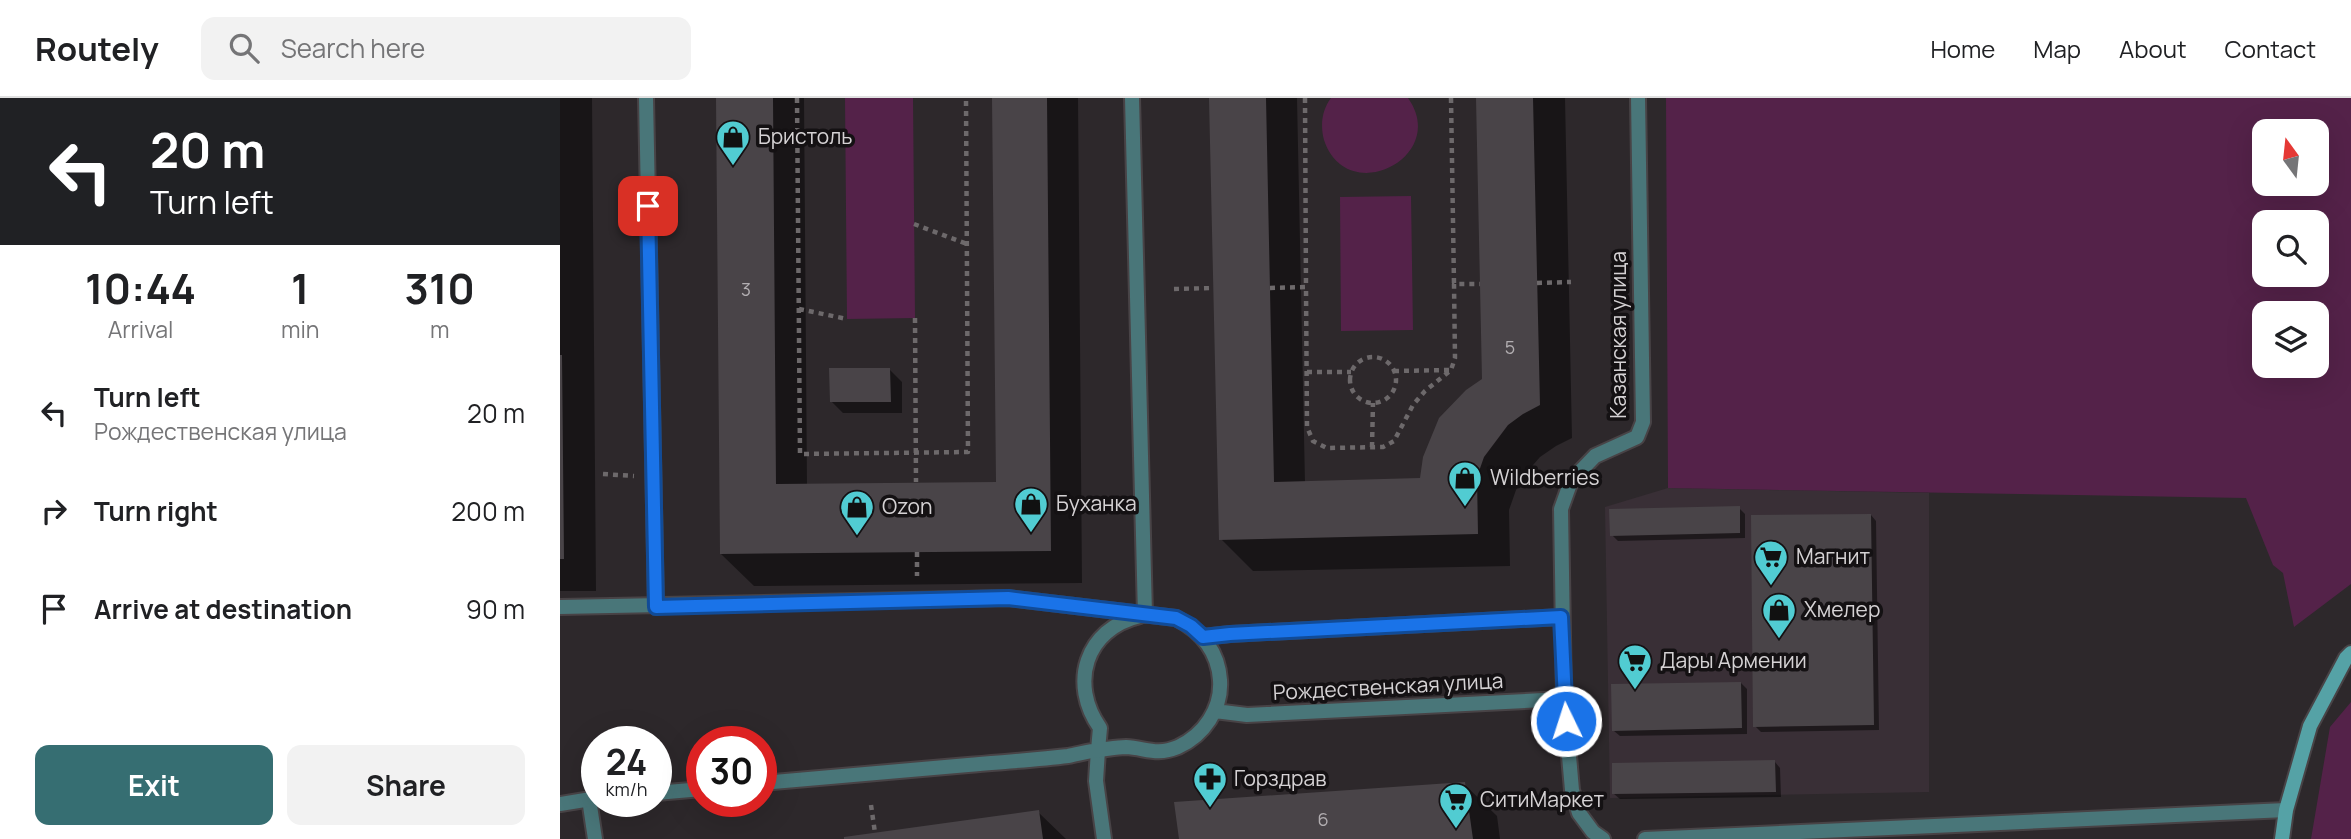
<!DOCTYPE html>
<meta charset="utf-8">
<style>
:root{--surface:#fff;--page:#f2f2f2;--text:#202124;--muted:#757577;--line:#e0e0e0;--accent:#366e72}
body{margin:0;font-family:Manrope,sans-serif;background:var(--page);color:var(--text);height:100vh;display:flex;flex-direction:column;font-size:26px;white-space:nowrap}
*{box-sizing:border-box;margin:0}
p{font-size:23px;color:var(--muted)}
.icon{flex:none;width:38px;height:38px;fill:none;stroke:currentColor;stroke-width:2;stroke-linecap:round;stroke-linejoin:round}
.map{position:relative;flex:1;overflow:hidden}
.details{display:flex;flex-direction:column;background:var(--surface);width:560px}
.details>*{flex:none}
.banner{background:#202124;color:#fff;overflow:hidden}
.needle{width:46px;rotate:345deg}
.controls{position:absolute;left:1692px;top:21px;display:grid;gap:14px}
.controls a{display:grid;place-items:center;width:77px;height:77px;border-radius:14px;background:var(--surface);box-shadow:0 7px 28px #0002;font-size:35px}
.speed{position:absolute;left:21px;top:628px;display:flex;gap:14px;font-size:35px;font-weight:700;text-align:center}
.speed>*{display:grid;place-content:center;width:91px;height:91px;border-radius:50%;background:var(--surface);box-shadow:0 7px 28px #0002;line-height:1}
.speed small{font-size:18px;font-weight:400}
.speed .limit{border:10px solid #d22;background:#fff;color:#111}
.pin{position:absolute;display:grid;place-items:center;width:60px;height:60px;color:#fff;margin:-30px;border-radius:14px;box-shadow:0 4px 10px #0006}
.me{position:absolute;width:77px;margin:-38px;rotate:356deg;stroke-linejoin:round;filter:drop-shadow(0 0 5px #0008)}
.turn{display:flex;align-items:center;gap:24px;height:147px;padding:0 35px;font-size:32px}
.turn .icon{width:91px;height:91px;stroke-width:2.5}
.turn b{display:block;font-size:49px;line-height:60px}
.eta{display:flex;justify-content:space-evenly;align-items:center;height:119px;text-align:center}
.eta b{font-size:42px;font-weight:700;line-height:49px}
.cta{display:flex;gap:14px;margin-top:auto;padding:14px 35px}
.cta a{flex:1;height:80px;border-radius:14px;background:var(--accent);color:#fff;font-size:28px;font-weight:700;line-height:80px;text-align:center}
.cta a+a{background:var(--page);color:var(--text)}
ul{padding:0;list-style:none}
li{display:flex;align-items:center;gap:21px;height:98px;padding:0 35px}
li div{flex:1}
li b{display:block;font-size:26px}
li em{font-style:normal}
header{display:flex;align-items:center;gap:42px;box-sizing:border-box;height:98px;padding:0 35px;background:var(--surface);border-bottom:2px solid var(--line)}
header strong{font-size:33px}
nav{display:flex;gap:38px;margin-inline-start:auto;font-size:24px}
.search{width:490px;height:63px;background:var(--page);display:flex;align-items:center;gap:18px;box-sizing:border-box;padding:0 24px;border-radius:14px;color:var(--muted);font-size:26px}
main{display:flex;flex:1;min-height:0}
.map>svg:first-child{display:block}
.built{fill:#392f36}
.green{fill:#542249;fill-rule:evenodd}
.shadow{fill:#0007}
.building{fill:#494448}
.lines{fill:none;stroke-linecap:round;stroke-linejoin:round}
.lane-casing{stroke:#484346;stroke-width:18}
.street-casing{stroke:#484346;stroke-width:18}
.secondary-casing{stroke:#484346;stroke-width:18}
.path{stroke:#6d696b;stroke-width:4.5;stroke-dasharray:5 5;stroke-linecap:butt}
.lane{stroke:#497679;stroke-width:14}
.street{stroke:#497679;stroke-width:14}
.secondary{stroke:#55a2a6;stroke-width:14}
.route-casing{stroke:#114b97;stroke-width:18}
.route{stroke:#1a73e8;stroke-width:12}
.labels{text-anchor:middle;stroke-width:7;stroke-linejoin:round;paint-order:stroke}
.number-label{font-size:18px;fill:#b2aeb1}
.poi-label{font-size:21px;fill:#d5d2d4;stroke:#141113;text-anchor:start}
.street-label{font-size:21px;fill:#d5d2d4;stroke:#141113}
</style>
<header>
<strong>Routely</strong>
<div class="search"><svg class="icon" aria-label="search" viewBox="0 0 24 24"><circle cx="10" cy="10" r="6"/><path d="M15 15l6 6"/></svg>Search here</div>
<nav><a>Home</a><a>Map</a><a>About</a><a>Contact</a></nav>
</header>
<main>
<section class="details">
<div class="banner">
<div class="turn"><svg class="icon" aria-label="left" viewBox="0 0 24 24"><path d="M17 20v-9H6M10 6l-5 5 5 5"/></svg><div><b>20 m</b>Turn left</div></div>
</div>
<div class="eta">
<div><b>10:44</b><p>Arrival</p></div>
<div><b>1</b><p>min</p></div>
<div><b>310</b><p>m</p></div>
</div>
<ul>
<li><svg class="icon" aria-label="left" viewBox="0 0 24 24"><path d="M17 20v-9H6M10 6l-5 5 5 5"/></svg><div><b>Turn left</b><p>Рождественская улица</p></div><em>20 m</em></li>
<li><svg class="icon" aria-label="right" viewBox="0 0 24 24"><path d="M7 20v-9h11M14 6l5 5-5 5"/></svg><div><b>Turn right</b></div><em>200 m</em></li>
<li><svg class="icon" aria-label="arrive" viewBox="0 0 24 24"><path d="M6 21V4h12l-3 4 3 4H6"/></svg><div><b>Arrive at destination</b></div><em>90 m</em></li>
</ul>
<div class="cta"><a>Exit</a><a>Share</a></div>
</section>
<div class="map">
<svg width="1791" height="741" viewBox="0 0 1791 741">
<rect width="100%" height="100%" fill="#2d282b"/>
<path class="built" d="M1108 390 1369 395V694L1050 700 1045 409Z"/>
<path class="green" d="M285 0H353L355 220 287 221Z
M771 0H848C890 59 787 111 764 42 760 27 762 12 771 0Z
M1106 0H1791V486L1734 529 1723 475 1713 467 1686 400 1108 390ZM1757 33V86H1704V33ZM1757 124V177H1704V124ZM1704 215H1757V268H1704Z
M851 98 853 232 781 233 780 99Z
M1791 604V741H1751L1770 629Z"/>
<path class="shadow" d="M0 0H32L36 493H0Z
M158 0H244L247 387 438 386 434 0H518L522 485 194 488 161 456Z
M651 0H737L745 385 862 382 924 282 918 0H1005L1012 340 996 348 980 359 967 374 956 392 949 412 950 468 693 473 661 441Z
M330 272 342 284V315H283L271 303Z
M1179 410 1185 416V440L1058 443 1052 437Z
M1311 417 1316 423 1319 632 1201 634 1195 628Z
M1181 585 1187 591V636L1060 638 1054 633Z
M1215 664 1220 670 1221 699 1060 701 1054 696Z
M904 686 937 718 940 741H621Z
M478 714 506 741H286Z"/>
<path class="building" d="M156 0H213L216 386 436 384 432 0H487L491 453 160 456Z
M649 0H706L714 384 860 380 863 359 879 320 906 292 922 281 916 0H973L980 307 963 316 948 327 924 359 917 379 918 436 659 442Z
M0 257H2L4 461H0Z
M269 270H330L331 304H270Z
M1180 408V435L1050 438 1049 411Z
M1311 416 1314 627 1193 629 1191 417Z
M1181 584 1182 630 1052 633 1051 586Z
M1215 662 1216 694 1052 696V665Z
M905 684 913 741H619L614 704Z
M479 712 483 741H284V739Z"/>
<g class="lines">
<g class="lane-casing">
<path id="lane" d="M86 0 96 509
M572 0 585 517
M538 652 536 683 544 741
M29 701 35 741
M1085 741 1726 712"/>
</g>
<g class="street-casing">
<path id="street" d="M0 509 448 500 616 520C641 533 658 552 660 582 662 611 644 637 618 649 596 658 586 650 566 649 557 649 548 651 539 652 529 653 519 656 508 658 475 662 441 664 408 667 339 673 270 679 201 685
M643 539 670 536 1001 519
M655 613 687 617 1004 601
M538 652 540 630C509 586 525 531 580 518
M96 695 142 691
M0 706 37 700
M1043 741 1033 734 1019 715 1012 692 1004 601 1001 411 1011 383 1035 358 1077 339 1083 324 1078 0"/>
</g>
<g class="secondary-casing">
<path id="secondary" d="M1722 741 1726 712 1750 628 1786 560 1791 555"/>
</g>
<path class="path" d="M237 0 240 356 408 354 406 0
M745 0 746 189
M891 0 894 186
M354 126 407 146
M977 185 1011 184
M710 190 746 189 747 329 753 343 767 350 823 349 834 343 853 307 865 293 891 272 895 260 894 186H920
M614 191 654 190
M239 211 287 221
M355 220 356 384
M790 282a23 23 0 1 1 46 0a23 23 0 1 1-46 0Z
M834 273 890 272
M747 274H791
M812 349 813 305
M43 376 74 378
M357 454V478
M311 707 315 735"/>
<use href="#lane" class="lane"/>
<use href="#street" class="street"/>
<use href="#secondary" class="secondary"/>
</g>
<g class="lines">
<g class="route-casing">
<path id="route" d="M88 108 96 509 448 500 616 520 631 528 643 539 670 536 1001 519 1006 623"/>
</g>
<use href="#route" class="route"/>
</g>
<defs>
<g id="shop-pin" transform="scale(1.75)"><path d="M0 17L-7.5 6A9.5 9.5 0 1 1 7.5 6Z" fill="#51ccd2" stroke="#141113"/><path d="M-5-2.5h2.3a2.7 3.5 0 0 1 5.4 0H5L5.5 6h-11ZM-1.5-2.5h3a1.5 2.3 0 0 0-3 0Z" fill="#111"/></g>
<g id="supermarket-pin" transform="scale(1.75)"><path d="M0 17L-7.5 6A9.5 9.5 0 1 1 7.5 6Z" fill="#51ccd2" stroke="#141113"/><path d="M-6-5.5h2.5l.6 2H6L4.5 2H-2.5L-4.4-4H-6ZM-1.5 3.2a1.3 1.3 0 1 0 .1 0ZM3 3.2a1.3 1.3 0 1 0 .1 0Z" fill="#111"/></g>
<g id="pharmacy-pin" transform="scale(1.75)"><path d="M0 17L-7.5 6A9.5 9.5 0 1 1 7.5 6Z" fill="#51ccd2" stroke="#141113"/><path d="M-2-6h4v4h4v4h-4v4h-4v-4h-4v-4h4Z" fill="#111"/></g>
</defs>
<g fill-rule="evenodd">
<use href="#shop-pin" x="173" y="39"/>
<use href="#shop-pin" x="905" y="380"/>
<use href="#shop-pin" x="471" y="406"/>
<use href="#shop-pin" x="297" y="409"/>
<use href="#supermarket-pin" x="1211" y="459"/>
<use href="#shop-pin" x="1219" y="512"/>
<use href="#supermarket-pin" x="1075" y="563"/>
<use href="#pharmacy-pin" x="650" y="681"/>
<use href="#supermarket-pin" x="896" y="702"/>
</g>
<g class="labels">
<g class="number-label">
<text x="186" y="198">3</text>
<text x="950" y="256">5</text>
<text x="763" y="728">6</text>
</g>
<g class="poi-label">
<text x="198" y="46">Бристоль</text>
<text x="930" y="387">Wildberries</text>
<text x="496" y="413">Буханка</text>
<text x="322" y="416">Ozon</text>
<text x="1236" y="466">Магнит</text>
<text x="1244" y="519">Хмелер</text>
<text x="1100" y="570">Дары Армении</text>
<text x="674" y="688">Горздрав</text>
<text x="920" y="709">СитиМаркет</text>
</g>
<g class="street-label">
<text transform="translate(1059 237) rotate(-90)" y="7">Казанская улица</text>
<text transform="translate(828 589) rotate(-3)" y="7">Рождественская улица</text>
</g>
</g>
</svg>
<div class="controls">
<a><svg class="needle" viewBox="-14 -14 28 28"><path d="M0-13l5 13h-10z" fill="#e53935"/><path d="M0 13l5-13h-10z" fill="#757577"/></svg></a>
<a><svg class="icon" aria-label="search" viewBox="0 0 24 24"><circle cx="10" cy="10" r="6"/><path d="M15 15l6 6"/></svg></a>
<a><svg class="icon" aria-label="layers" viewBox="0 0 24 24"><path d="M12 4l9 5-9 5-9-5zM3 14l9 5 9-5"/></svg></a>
</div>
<div class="speed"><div>24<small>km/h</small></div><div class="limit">30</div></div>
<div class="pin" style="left:88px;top:108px;background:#d93025"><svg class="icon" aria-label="arrive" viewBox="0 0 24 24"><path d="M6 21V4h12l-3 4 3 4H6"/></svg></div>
<svg class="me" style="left:1006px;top:623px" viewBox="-20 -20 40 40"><circle r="17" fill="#1a73e8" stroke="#fff" stroke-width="3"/><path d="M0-11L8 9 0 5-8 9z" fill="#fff"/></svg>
</div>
</main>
